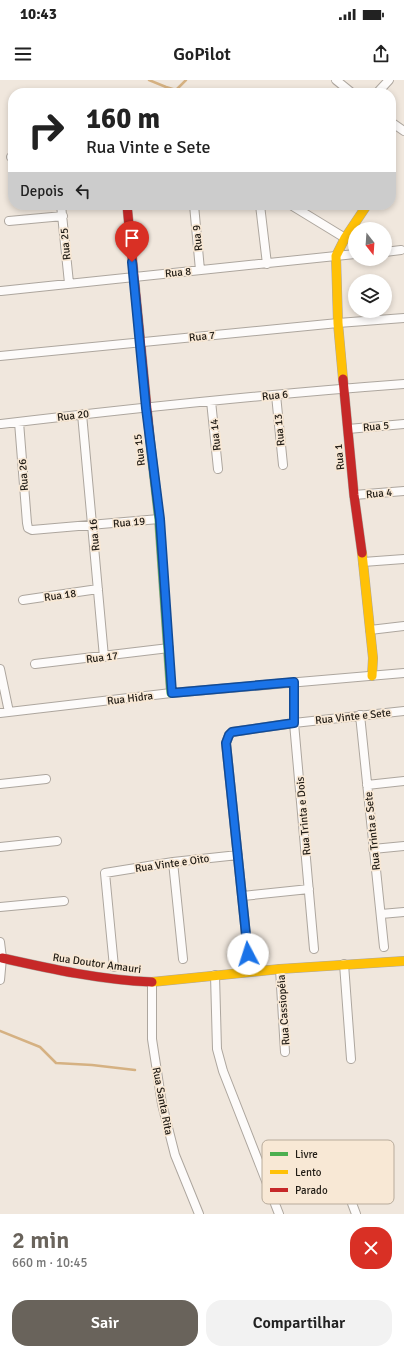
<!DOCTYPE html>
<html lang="pt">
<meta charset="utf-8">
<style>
:root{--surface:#fff;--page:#f2f2f2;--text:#222;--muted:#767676;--accent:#69635b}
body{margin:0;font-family:Signika,sans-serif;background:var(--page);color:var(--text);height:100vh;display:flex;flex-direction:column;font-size:15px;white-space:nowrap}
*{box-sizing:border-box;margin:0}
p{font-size:13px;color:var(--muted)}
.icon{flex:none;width:22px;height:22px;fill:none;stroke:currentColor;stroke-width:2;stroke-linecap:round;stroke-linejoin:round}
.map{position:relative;height:1134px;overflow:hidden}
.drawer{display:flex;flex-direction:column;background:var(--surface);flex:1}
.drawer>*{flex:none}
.guide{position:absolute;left:8px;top:8px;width:388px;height:122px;border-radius:16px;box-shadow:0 2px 6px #0003;background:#fff;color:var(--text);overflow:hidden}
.needle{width:26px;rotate:163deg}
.tools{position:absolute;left:348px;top:142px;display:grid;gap:8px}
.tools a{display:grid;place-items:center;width:44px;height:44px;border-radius:50%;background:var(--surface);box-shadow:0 2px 6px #0003;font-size:20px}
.pin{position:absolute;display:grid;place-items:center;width:34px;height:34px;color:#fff;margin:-41px -17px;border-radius:50% 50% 50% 0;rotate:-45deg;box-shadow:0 0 4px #0007}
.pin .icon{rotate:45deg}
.me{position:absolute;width:44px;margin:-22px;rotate:355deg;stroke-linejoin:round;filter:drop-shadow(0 0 3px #0008)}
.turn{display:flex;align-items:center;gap:14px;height:84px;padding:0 12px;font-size:18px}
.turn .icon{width:52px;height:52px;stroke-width:2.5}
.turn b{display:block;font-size:28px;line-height:34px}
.then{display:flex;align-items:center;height:38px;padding:0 12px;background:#0003;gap:8px;font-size:15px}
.round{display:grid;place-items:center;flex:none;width:42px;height:42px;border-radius:16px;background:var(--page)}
.overview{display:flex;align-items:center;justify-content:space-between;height:68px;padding:0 12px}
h1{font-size:24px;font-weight:600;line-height:30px;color:var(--accent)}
.button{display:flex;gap:8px;margin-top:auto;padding:8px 12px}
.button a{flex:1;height:46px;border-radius:16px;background:var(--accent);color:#fff;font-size:16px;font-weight:600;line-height:46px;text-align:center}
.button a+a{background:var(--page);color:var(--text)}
.status{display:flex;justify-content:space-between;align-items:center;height:28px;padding:0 20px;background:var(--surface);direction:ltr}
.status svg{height:11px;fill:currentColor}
header{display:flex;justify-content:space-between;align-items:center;height:52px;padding:0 12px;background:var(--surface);font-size:18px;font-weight:600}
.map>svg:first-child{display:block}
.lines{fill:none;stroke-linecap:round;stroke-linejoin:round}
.stream{stroke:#d5b182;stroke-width:2.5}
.street-casing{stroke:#ada69e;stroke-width:10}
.fast-casing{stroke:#ada69e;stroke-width:10}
.slow-casing{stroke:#ada69e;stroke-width:10}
.jam-casing{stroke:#ada69e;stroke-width:10}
.street{stroke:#fdfbfa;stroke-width:8}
.fast{stroke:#4caf50;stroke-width:9}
.slow{stroke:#ffc107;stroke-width:9}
.jam{stroke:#c62828;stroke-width:9}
.route-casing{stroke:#114b97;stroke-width:10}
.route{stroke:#1a73e8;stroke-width:7}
.labels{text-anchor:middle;stroke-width:3.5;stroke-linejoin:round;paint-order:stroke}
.street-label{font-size:11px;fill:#211c15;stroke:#f8e8d5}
.key{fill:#f8e8d5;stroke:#b8ab9b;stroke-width:1}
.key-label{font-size:11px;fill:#211c15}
</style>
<div class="status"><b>10:43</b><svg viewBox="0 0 49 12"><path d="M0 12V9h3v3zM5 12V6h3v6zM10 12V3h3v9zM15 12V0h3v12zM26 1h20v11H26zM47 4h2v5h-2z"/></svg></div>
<header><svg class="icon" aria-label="menu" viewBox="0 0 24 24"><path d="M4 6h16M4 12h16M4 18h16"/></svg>GoPilot<svg class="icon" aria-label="share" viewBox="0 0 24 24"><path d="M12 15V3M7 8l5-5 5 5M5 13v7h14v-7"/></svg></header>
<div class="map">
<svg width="404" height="1134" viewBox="0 0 404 1134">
<rect width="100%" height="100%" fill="#f0e7dd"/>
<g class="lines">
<path class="stream" d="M149 0 166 7 176 10 186 0
M0 951 40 967 56 983 92 985 135 990"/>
<g class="street-casing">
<path id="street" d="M336 0 352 13
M377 13 389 0
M391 42 404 51
M11 77H13
M61 125 69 203
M194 125 200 190
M260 125 267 184
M291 125 345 158
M9 141 63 136
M385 172 401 170
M1 211 355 174
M0 276 338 243 404 238
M276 315 283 385
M211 321 218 389
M82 334 104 577
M19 342 27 443 28 448 32 450 159 439
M1 344C135 328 269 314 404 304
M348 349 404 344
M354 415 404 411
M363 482 404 479
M23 520 98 509
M370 550 404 546
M35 584 169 568
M0 589 9 632
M294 603V643L314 869
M0 633 171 613 404 593
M360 635 384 867
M0 704 46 699
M367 705 404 701
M0 767 57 761
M373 769 404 766
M173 782 183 879
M243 816 309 809
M0 827 64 821
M381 834 404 832
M0 862 2 878 0 900
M248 874 226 663 229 655 232 652 294 643 404 631
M344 884 351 979
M114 887 105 793 173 782 238 775
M280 889 285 972
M215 895 217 969 223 991 279 1134
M152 902V959L162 1024 175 1075 199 1134
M338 1086 356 1134"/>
</g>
<g class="fast-casing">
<path id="fast" d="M150 360 159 439 171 613"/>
</g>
<g class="slow-casing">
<path id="slow" d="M343 299 338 243 336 176 345 158 367 125
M362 473 373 578 372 596
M152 902 280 889 404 881"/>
</g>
<g class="jam-casing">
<path id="jam" d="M127 125 150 360
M343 299 354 415 362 473
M2 878C51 889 101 900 152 902"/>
</g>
<use href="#street" class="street"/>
<use href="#fast" class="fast"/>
<use href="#slow" class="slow"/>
<use href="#jam" class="jam"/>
</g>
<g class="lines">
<g class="route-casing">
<path id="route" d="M132 182 146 328 160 439 172 613 294 602V643L232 652 229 655 226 663 248 874"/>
</g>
<use href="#route" class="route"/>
</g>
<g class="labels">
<g class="street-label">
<text transform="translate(197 158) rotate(-95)" y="4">Rua 9</text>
<text transform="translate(65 164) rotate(-95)" y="4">Rua 25</text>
<text transform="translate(178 192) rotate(-5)" y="4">Rua 8</text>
<text transform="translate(202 256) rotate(-6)" y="4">Rua 7</text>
<text transform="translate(275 315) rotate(-6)" y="4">Rua 6</text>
<text transform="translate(73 335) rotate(-7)" y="4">Rua 20</text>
<text transform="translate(376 346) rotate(-5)" y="4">Rua 5</text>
<text transform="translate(279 350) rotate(-95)" y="4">Rua 13</text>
<text transform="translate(215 355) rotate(-96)" y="4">Rua 14</text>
<text transform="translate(139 370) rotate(-97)" y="4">Rua 15</text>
<text transform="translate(339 377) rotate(-95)" y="4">Rua 1</text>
<text transform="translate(23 395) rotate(-94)" y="4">Rua 26</text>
<text transform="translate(379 413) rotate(-5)" y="4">Rua 4</text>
<text transform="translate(129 442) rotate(-5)" y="4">Rua 19</text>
<text transform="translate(94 455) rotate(-95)" y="4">Rua 16</text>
<text transform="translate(60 515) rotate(-8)" y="4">Rua 18</text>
<text transform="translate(102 577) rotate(-7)" y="4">Rua 17</text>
<text transform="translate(130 618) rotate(-7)" y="4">Rua Hidra</text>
<text transform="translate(353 636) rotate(-6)" y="4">Rua Vinte e Sete</text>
<text transform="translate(303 736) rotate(-95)" y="4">Rua Trinta e Dois</text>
<text transform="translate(372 751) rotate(-96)" y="4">Rua Trinta e Sete</text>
<text transform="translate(172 783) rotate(-8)" y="4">Rua Vinte e Oito</text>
<text transform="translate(97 883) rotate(8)" y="4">Rua Doutor Amauri</text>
<text transform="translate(283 930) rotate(-94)" y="4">Rua Cassiopéia</text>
<text transform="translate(163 1021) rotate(79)" y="4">Rua Santa Rita</text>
</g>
</g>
<rect x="262" y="1060" width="132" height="64" rx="6" class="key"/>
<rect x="270" y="1072" width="18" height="4" fill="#4caf50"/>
<rect x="270" y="1090" width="18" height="4" fill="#ffc107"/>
<rect x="270" y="1108" width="18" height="4" fill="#c62828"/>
<g class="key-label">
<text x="295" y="1078">Livre</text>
<text x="295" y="1096">Lento</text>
<text x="295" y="1114">Parado</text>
</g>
</svg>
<div class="tools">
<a><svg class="needle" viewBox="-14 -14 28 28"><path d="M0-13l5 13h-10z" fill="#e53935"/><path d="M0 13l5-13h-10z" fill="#767676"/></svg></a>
<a><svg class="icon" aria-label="layers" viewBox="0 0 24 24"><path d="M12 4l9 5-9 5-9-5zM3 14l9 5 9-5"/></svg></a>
</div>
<div class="pin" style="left:132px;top:182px;background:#d93025"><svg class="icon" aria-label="arrive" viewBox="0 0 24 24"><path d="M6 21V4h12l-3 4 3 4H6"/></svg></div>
<svg class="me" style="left:248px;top:874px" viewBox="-20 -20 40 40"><circle r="19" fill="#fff"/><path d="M0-13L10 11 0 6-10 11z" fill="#1a73e8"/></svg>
<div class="guide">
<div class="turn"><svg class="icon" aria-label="right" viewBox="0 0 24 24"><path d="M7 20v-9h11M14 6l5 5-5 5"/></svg><div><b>160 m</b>Rua Vinte e Sete</div></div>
<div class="then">Depois<svg class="icon" aria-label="left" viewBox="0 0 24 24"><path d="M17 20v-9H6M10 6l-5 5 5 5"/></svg></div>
</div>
</div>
<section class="drawer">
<div class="overview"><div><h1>2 min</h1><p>660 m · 10:45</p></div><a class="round" style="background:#d93025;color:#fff"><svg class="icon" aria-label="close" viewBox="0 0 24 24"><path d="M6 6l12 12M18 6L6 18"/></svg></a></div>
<div class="button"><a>Sair</a><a>Compartilhar</a></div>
</section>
